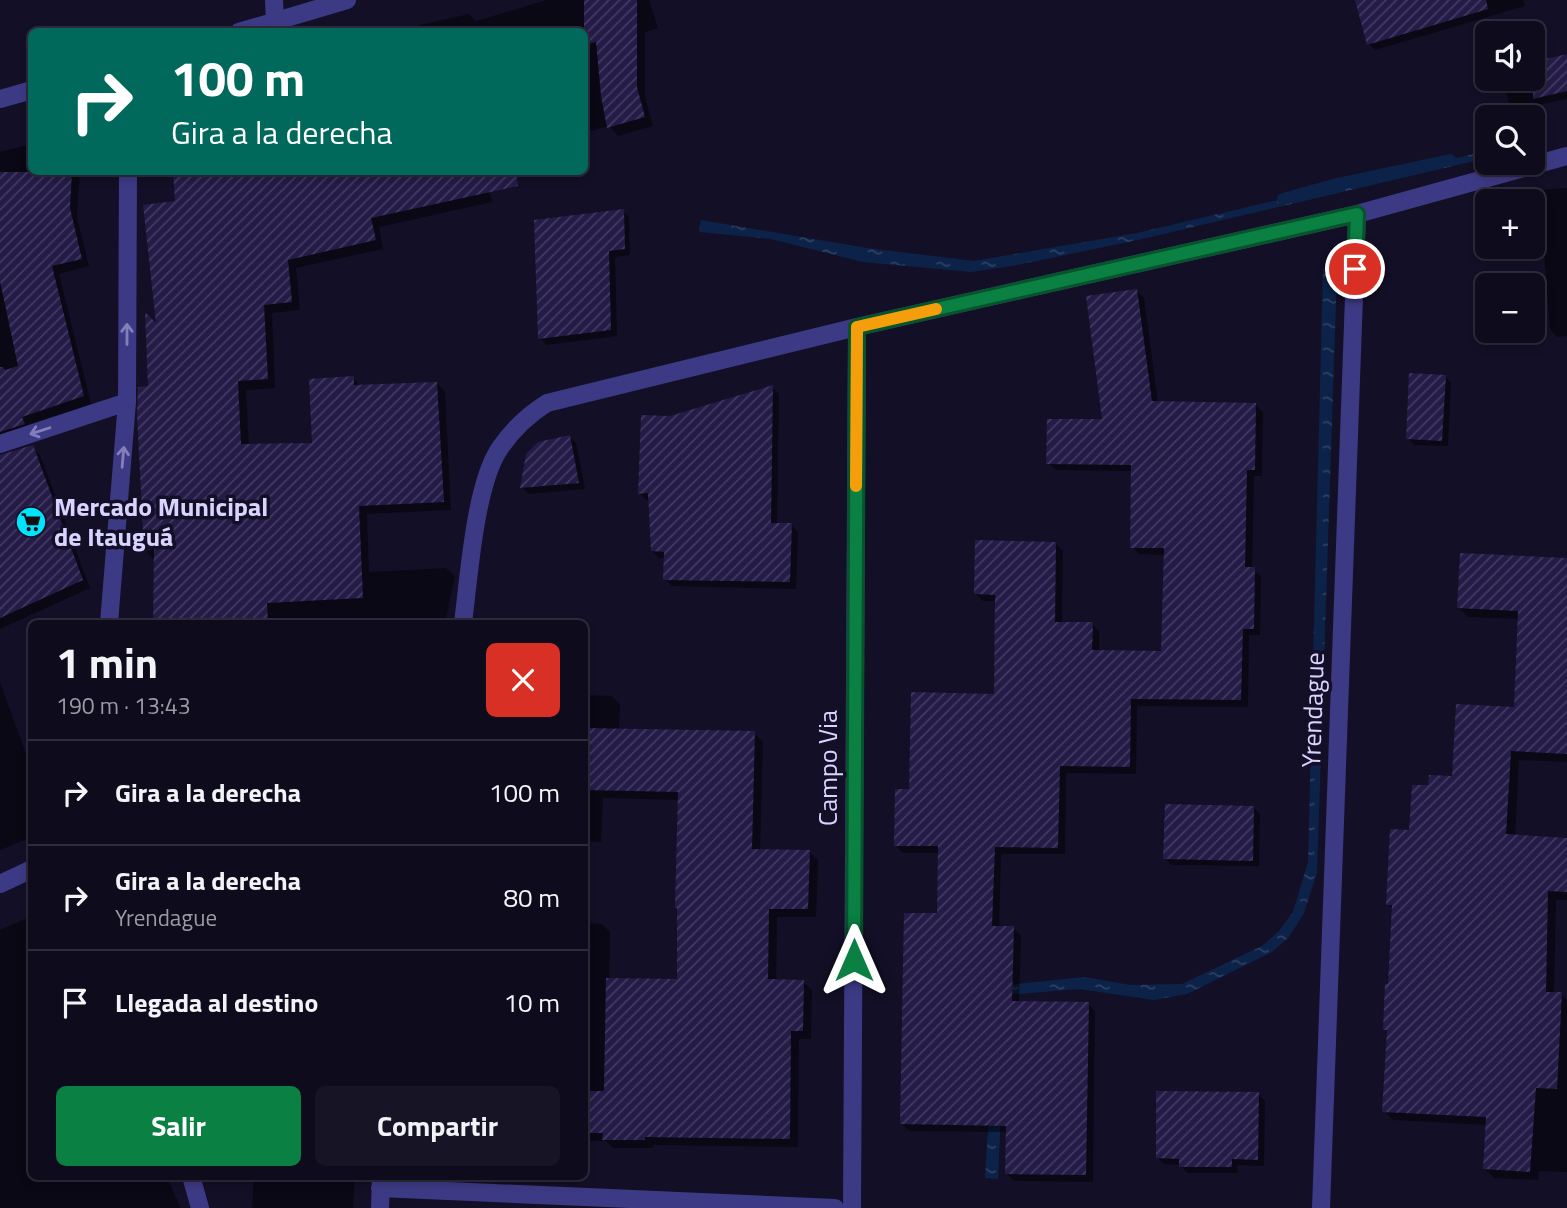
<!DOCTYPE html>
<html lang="es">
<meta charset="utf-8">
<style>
:root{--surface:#0e0b1c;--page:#171425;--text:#f1f3f6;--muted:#9b9ba3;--line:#2e2b3b;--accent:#0b8043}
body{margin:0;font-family:"Titillium Web",sans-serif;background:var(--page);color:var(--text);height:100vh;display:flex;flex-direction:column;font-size:26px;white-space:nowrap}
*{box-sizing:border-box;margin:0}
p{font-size:23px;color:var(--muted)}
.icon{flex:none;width:38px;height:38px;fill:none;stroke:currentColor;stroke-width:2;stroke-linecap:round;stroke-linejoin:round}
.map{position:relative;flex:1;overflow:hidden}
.sheet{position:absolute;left:28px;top:620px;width:560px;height:560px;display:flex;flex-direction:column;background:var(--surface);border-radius:10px;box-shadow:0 4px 10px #0003,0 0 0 2px var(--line)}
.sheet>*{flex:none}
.banner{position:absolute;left:28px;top:28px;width:560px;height:147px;border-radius:10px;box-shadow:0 4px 10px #0003,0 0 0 2px var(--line);background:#00695c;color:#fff;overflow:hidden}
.controls{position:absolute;left:1475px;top:21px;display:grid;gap:14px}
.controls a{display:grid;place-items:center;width:70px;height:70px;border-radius:10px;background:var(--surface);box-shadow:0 4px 10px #0003,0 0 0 2px var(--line);font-size:35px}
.pin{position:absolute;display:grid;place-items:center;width:60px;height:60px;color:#fff;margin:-30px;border:4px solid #fff;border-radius:50%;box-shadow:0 2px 7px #0007}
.me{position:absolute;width:77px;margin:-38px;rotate:0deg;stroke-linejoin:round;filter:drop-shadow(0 0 5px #0008)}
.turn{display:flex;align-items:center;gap:24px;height:147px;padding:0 28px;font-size:32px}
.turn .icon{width:91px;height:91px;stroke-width:2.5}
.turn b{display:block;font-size:49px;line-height:60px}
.round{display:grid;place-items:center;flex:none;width:74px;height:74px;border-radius:10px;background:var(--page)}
.summary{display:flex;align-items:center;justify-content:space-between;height:119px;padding:0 28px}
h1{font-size:42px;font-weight:700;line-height:52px}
.action{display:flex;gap:14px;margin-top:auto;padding:14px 28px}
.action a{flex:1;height:80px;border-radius:10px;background:var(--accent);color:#fff;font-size:28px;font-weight:700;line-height:80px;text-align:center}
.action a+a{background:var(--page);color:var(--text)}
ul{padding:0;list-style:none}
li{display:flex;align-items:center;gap:21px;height:105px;padding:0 28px;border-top:2px solid var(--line)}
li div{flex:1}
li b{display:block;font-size:26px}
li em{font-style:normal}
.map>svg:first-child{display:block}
.water{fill:url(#water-ripples)}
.shadow{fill:#0007}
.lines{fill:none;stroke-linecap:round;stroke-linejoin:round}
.stream{stroke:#0c2248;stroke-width:12}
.building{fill:url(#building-hatch)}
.minor{stroke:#3d3a85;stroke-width:18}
.tertiary{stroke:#3d3a85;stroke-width:18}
.oneway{stroke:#837fbc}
.route-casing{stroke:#07532c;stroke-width:18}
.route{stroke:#0b8043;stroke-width:12}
.slow{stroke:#f59e0b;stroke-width:12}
.labels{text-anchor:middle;stroke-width:7;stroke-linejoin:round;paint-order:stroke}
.poi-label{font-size:26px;font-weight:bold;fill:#d9d4ff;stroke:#130f26;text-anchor:start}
.street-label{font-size:26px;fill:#d9d4ff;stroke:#130f26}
</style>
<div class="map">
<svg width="1567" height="1208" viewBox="0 0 1567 1208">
<defs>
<pattern id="water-ripples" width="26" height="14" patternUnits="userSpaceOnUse" patternTransform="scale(1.75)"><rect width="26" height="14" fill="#0c2248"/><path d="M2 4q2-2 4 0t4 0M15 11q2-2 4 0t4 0" fill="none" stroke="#2f4163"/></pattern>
<pattern id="building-hatch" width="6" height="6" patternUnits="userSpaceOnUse" patternTransform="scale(1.75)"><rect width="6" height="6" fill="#241b47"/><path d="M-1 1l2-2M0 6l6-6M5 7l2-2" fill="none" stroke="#433b63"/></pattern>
</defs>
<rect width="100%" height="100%" fill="#130f26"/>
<path class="water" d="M1487 151V158L1138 240 1012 266 971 272 863 262 771 239 699 232 701 220 867 248 974 261 1137 233Z
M1323 269 1337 270 1317 873 1304 913 1289 937 1272 952 1187 994 1154 1000 1079 989 1006 995 998 1179 985 1178 997 990 1007 985 1085 977 1130 985 1182 984 1262 946 1279 931 1293 912 1308 862Z"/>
<path class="shadow" d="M547 0H649L658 28 645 32V97L653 126 618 136 609 126 584 133V32H420L422 31 420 25 469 14 476 21Z
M1357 0H1523L1525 6 1375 50 1369 44Z
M1567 56V99L1515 110 1509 104 1503 79H1533V64Z
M32 144V172H80L77 217 89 266 59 274 91 404 29 424 32 432 0 446V152Z
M175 172H485L492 202 379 227 383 249 296 268 300 310 272 313 275 388 246 390 249 446 314 445 353 378 362 387 437 383 445 392 451 510 367 514 369 572 446 568 455 576 445 623H155V561L146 551 139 414 150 387 176 203Z
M1567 188V336L1557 337 1550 329 1539 190Z
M623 211 629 217 630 255 615 257 617 336 546 345 540 338Z
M1137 291 1144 298 1158 403 1256 405 1263 412 1262 476H1254L1252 569 1261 576 1260 635H1249L1248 707 1137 706 1136 774 1066 773 1065 854H1001L999 928H1013L1021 935 1019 1003 1088 1004 1095 1011 1093 1182 1014 1181 1007 1174V1132L909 1131 902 1124 938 915 940 853H903L895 845 911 791 995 695 997 601H983L976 594 1055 543 1063 551 1062 624H1092L1099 631V652L1163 653 1166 555 1139 554 1132 547 1133 471 1056 470 1048 463 1104 421Z
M1445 376 1451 383 1448 446 1414 445 1408 438Z
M772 387 779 394 777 525H791L798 532 796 589 672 586 665 579 666 558H659L652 551 650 500H646L639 493Z
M570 437 576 443 585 489 529 494 522 488Z
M32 447 40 455 90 588 0 629V457Z
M1567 560V762L1519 760 1515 837 1567 840V900H1556L1554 994H1561L1567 1000V1172L1539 1171 1538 1180 1494 1178 1485 1169 1488 1125 1393 1120 1384 1111 1388 1032 1385 1029 1390 986 1394 910 1388 904 1411 831 1430 787 1454 778 1516 709 1520 619 1468 617 1459 608Z
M0 682 32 770V837L0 850Z
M584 695 612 696 620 705 619 731 754 733 763 742 760 851H809L818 860 816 917H777L776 981 803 982 812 990 811 1039H799L798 1147 653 1145V1148H613L606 1141H584V923L602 924 610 932 609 980H678L679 800 603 798 601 842 584 841Z
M1254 808 1260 814 1259 866 1171 865 1165 858Z
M32 916V1176H166L181 1208H0V930Z
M1258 1094 1265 1101 1264 1166 1237 1165 1238 1173H1187L1181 1165 1164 1164 1158 1158Z
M254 1176H355L353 1208H252Z"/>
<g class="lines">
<path class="stream" d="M1334 188 1337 184 1450 160
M1283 199 1337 184"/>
</g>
<path class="building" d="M584 0H637V87L645 117 607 128 601 96 596 42 584 45Z
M1355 0H1486L1488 9 1367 45Z
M1567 54V91L1533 99V62Z
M0 172H72L70 208 82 259 52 266 84 396 22 417 25 424 0 432V367H3L5 370 18 366 0 281Z
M173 172H516L518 186 371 218 376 240 288 260 292 302 264 305 268 379 238 381 241 444 312 443 309 379 354 376V385L437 382 444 502 359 506 363 598 267 603 268 623H153L154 548 144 552 137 414 138 387 148 386 145 312 156 323 143 205 175 201Z
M624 209 625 249 609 251 611 330 538 339 534 220Z
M1137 289 1152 401 1256 403 1255 470H1247L1245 567H1255L1254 629H1243L1241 700 1131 699 1130 767 1060 766 1058 848 995 847 992 926H1014L1012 1001 1089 1002 1086 1175 1005 1174 1006 1126 900 1124 904 913H937L938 846H894L895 789H909L911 692 994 694 995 595 974 594 975 540 1056 542 1055 622H1093L1092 650 1161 651 1164 548H1130L1131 465 1046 464 1047 419H1102L1086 296Z
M1409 373 1446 375 1442 441 1406 439Z
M773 385 771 523H792L790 582 663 580 664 552 651 551 648 493 638 494 641 415 670 416Z
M570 435 579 483 520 488 526 454 538 442Z
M33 445 83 580 0 618V455Z
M1460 553 1567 558V754L1511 751 1506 834 1567 838V892L1548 891 1546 992H1562L1557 1089 1536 1088 1530 1172 1483 1169 1486 1117 1382 1112 1387 1030H1383L1385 984H1388L1392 905H1386L1390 829 1409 830 1412 785H1428L1429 775 1452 776 1456 704 1514 707 1518 611 1457 608Z
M584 728 755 731 752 849 810 850 808 909H769L768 979 804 980 803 1031H791L790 1139 645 1137V1140H602L603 1133H584V1091H604L606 978 677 979V908H675L678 792 584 790Z
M1165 804 1254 806 1253 861 1163 859Z
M1156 1091 1259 1092 1258 1160 1232 1159V1167H1179V1159L1156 1158Z"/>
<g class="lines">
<path class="minor" d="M274 0 275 21
M0 444 127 402
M109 623 127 402 128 172
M463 623C469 577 475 484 500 448 513 429 528 415 547 403L857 327 1357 214 1567 156
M0 884 32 869
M191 1176 200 1208
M380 1188 835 1208
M380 1208 381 1176
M852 1208 857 327
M1321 1208 1357 214"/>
<path class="tertiary" d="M239 32 347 0
M0 99 32 90"/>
</g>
<defs><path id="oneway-shaft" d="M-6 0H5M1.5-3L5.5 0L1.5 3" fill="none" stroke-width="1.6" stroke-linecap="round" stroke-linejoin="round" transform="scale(1.75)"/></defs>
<g class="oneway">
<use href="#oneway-shaft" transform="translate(127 334) rotate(-90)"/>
<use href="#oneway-shaft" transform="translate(40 431) rotate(162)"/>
<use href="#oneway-shaft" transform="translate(123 457) rotate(-85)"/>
</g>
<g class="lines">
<g class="route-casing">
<path id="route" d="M854 960 857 327 1357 214 1355 269"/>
</g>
<use href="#route" class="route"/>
<path class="slow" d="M856 486 857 327 936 309"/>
</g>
<defs>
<g id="supermarket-disc" transform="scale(1.575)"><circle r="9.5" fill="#00e5ff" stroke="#130f26"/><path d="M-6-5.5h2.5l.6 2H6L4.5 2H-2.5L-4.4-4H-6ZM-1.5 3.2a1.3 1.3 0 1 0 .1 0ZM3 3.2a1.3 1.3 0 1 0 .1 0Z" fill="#111"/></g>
</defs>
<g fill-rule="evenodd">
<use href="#supermarket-disc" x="31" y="522"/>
</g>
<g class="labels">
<g class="poi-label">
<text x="54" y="516">Mercado Municipal<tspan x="54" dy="30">de Itauguá</tspan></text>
</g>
<g class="street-label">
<text transform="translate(1313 710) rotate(-88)" y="9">Yrendague</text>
<text transform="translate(828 768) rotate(-90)" y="9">Campo Via</text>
</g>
</g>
</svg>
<div class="controls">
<a><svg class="icon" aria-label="sound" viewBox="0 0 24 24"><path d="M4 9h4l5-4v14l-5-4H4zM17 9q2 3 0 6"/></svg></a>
<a><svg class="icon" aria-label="search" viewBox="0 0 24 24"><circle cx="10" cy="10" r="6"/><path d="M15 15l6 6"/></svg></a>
<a>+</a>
<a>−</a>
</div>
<div class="pin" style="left:1355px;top:269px;background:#d93025"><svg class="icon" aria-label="arrive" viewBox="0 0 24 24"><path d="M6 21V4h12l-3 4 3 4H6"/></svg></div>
<svg class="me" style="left:854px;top:960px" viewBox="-20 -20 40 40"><path d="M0-17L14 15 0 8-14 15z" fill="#0b8043" stroke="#fff" stroke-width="4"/></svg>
<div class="banner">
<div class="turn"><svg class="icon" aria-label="right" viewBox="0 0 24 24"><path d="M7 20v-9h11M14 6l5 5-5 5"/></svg><div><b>100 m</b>Gira a la derecha</div></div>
</div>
<section class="sheet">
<div class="summary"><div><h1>1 min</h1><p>190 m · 13:43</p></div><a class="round" style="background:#d93025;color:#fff"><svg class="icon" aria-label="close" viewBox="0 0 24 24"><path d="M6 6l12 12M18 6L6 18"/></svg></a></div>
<ul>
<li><svg class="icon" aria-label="right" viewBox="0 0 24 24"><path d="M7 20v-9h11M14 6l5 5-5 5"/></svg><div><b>Gira a la derecha</b></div><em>100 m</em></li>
<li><svg class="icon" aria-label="right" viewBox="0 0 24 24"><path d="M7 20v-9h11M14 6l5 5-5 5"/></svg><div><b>Gira a la derecha</b><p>Yrendague</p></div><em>80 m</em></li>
<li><svg class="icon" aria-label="arrive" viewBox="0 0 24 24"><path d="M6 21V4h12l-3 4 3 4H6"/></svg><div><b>Llegada al destino</b></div><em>10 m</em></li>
</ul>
<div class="action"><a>Salir</a><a>Compartir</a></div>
</section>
</div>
